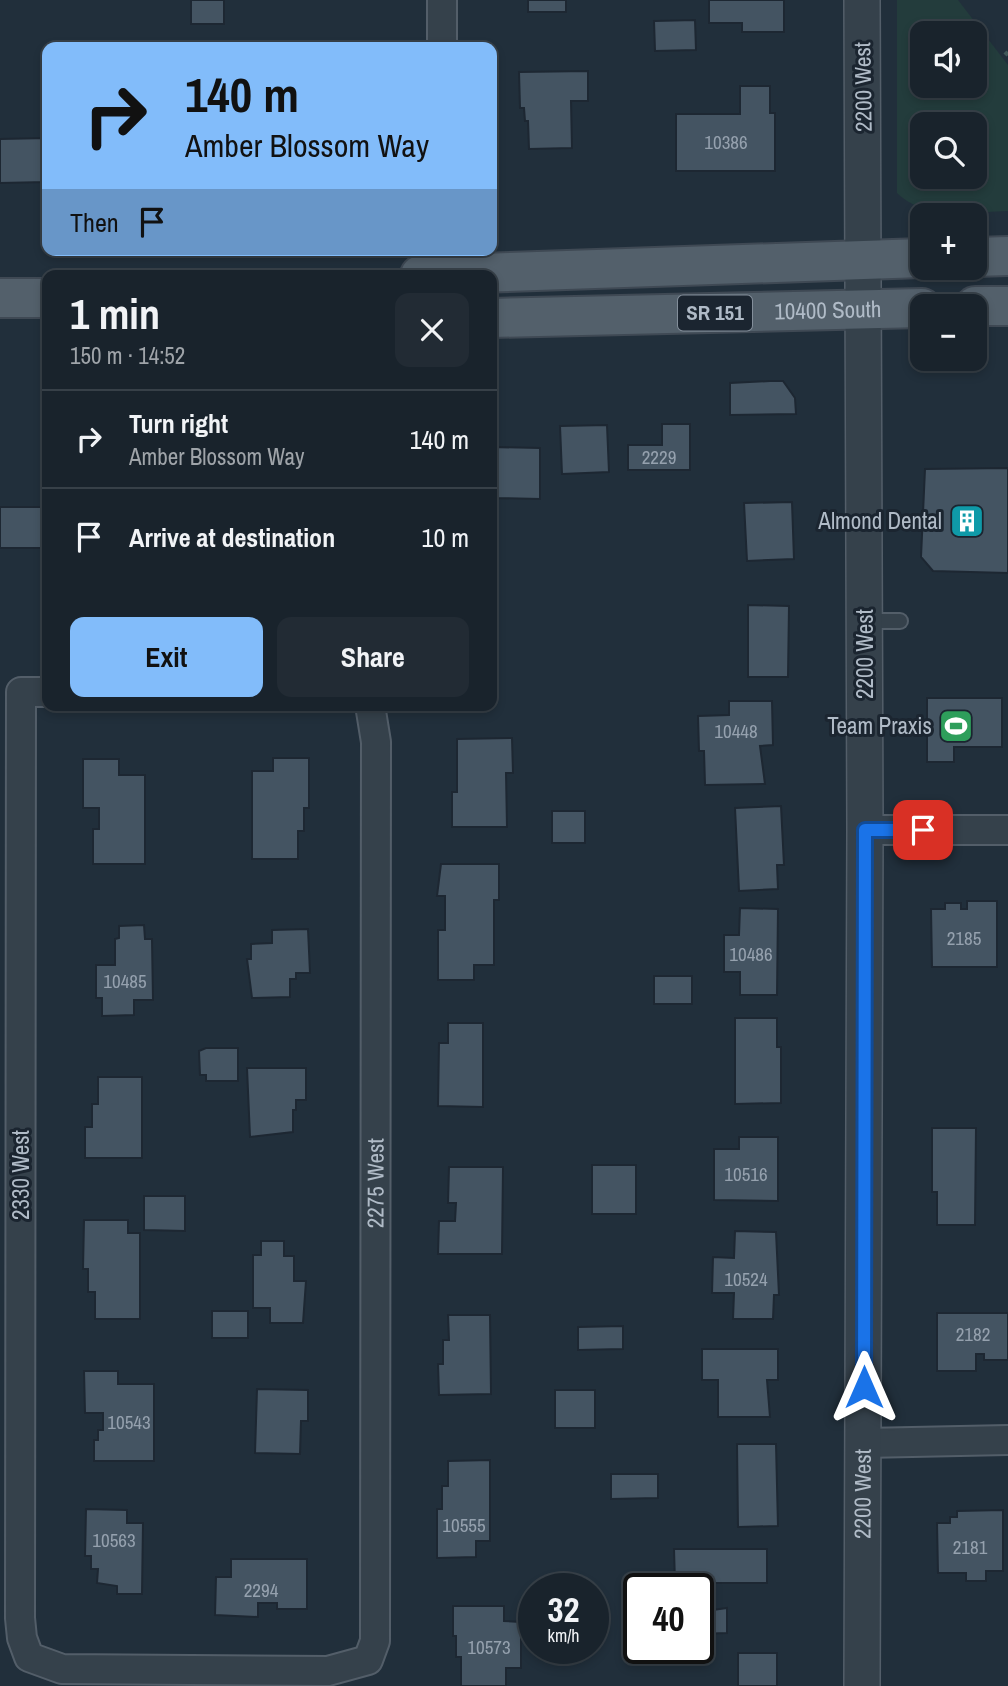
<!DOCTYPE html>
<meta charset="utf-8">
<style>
:root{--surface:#19232c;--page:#222b34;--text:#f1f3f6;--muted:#9fa4a9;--line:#374048;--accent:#82bcfa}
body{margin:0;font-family:"Archivo Narrow",sans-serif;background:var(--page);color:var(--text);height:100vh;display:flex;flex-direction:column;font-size:26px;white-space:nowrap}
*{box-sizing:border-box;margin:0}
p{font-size:23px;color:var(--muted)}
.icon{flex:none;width:38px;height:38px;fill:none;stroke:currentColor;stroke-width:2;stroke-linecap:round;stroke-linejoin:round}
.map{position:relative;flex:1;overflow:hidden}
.details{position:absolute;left:42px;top:270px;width:455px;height:441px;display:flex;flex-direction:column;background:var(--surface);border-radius:14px;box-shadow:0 4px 10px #0003,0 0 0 2px var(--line)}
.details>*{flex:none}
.hud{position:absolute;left:42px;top:42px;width:455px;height:214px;border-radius:14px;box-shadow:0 4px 10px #0003,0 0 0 2px var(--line);background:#82bcfa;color:#111;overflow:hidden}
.buttons{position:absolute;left:910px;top:21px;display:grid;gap:14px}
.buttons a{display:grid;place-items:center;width:77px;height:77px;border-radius:14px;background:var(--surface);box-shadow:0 4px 10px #0003,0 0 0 2px var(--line);font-size:35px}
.speed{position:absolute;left:518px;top:1573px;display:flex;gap:14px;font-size:35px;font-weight:700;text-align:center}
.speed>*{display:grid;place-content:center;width:91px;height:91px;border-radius:50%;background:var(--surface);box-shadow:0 4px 10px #0003,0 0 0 2px var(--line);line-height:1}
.speed small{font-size:18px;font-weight:400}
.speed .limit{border:4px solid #111;border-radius:10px;background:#fff;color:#111}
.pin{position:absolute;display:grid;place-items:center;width:60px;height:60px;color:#fff;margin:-30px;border-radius:14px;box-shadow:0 4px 10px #0006}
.me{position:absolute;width:77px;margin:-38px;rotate:0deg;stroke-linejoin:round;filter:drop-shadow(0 0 5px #0008)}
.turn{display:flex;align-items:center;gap:24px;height:147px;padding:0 28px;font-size:32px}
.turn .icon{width:91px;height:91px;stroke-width:2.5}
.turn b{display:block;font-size:49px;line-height:60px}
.then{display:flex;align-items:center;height:66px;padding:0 28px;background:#0003;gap:14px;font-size:26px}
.round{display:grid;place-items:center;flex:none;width:74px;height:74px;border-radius:14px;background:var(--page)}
.summary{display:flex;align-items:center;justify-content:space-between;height:119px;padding:0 28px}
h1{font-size:42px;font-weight:700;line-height:52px}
.cta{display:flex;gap:14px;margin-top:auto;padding:14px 28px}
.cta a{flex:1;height:80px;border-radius:14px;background:var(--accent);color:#111;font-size:28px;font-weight:700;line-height:80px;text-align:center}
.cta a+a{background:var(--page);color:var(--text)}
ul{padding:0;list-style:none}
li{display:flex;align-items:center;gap:21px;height:98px;padding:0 28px;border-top:2px solid var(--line)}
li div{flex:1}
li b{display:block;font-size:26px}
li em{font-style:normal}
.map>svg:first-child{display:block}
.green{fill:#233c3c;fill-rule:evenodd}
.building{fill:#445462;stroke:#1d2732;stroke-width:2}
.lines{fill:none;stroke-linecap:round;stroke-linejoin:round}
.service-casing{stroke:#535e69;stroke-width:18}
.minor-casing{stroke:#535e69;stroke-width:32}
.tertiary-casing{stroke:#535e69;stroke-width:38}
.primary-casing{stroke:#3f4954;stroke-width:42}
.path{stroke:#415859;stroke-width:4.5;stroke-dasharray:5 5;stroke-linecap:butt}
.service{stroke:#35414b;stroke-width:14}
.minor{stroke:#35414b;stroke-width:28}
.tertiary{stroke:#35414b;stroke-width:35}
.primary{stroke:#53606b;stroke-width:38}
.route-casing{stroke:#114b97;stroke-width:18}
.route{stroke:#1a73e8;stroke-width:12}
.labels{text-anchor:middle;stroke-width:6;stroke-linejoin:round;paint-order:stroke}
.number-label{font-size:19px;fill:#95a1ae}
.shield{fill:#1b2530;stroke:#838e9a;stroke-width:2}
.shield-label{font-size:21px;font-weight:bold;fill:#b0bbc7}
.street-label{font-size:23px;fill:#b0bbc7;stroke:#1b2530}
.poi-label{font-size:23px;fill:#b0bbc7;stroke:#1b2530;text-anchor:end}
</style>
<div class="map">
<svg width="1008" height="1686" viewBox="0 0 1008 1686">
<rect width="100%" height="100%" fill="#212f3b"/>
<path class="green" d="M897 0H958L1008 65V211C970 212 926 221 897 193ZM922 33H975V86H922ZM922 124H975V177H922Z"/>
<path class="building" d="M191 0H224V24H191Z
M528 0H566V12H528Z
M709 0H784V32H742V23H709Z
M695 20 696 50 655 51 654 21Z
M588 71V101H571L572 148 529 149 528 121H525L524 108H520L519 72Z
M740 86H770V113H775V171H676V114H740Z
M47 138V182L0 183V139Z
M770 381H783L795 398 796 414 730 415V383Z
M662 424H690V470H628V445H662Z
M607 425 609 472 562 474 560 426Z
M492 447 540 448V499L492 498Z
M1008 468V573L933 571 921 557 925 469Z
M792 502 794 559 747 561 744 503Z
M0 507H47V548H0Z
M748 605 789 606 788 677H748Z
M927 698H1002V747H954V762H927Z
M729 701H772L773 745 760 746 765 784 705 785 704 751H699L698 716 729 715Z
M512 738 513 773H506L507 827H452V792H457V739Z
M273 758H309V808H304V831H298V859H252V771H273Z
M83 759H119V775H145V864H93V829H99V808H83Z
M781 806 784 865H777L778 889 739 891 735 808Z
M552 811H585V843H552Z
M441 864H499V900H494V965H474V980H438V930H445V896H437Z
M967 901H997V967H932L931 909H945V903H961V909H967Z
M740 908 778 909 777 995H740V972H724V935H739Z
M144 925 145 939H152L153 1000H134V1015L102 1016V998H96V965H115V939L119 938V926Z
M308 929 310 973H296V979H290V997L252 998 247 959H251V944L272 943V930Z
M654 976H692V1004H654Z
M735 1018H777V1047H781V1103L735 1104Z
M448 1023H483V1107L438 1106 439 1043H448Z
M206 1048H238V1081H206V1075H200L199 1051Z
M247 1068H306V1100H296V1110H293V1132L250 1137Z
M98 1077H142V1158H85V1127H92V1104H98Z
M932 1128H976L975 1225H937V1192H932Z
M739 1137H778V1201L714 1200V1149H739Z
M592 1165H636V1214H592Z
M449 1167H503L502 1254H438L439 1221H455L456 1203H448Z
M144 1196H185V1231L144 1230Z
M84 1220H128V1233H140V1319H95V1292H88V1269H83Z
M735 1231 776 1232 779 1295H774L773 1319H733L734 1293H712L713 1257 734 1258Z
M261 1241H284V1256H294V1281H306L303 1323H270V1308H253V1255H261Z
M212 1311H248V1338H212Z
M937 1313H1008V1360H984V1354H976V1371H937Z
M448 1315H490L491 1394 439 1395 438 1364H443V1340H449Z
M623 1326V1349L578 1350V1327Z
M702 1349H778V1380H767L770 1417H718V1380H702Z
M84 1371H118V1384H154V1461H94V1440H98V1430H103V1413H85Z
M257 1389 308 1390V1421H301L300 1454 255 1453Z
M555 1390H595V1428H555Z
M737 1444H776L778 1526 738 1527Z
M490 1460V1541H476V1557L437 1558V1509H442V1486H448V1461Z
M611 1474H658V1498L611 1499Z
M86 1509 127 1510V1523H143L142 1594H117V1586L97 1583 98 1569H91V1556H85Z
M1003 1510V1571H986V1581H966V1573H938L937 1523H950V1517H957V1511Z
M674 1549H767V1583H675Z
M231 1559H307V1609H277V1603H258V1617L215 1615 216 1577H231Z
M453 1606H504V1621L521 1622V1668H506V1686H461V1657H456V1636H453Z
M727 1608V1633L698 1634V1612Z
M738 1653H777V1686H738Z"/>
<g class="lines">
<g class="service-casing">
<path id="service" d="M865 621H900"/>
</g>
<g class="minor-casing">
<g id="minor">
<path d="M442 47V0"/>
<path id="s1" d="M47 692H21L20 1618 22 1638 29 1657 62 1669 328 1671 368 1660 375 1641 376 742 370 705"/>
<path d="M865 830H1008"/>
<path d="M864 1443 1008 1440"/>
</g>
</g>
<g class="tertiary-casing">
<g id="tertiary">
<path id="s2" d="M862 1686 865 830 862 0"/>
</g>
</g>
<g class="primary-casing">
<g id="primary">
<path d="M975 257 1008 256"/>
<path d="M420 275 922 258"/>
<path d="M0 298H47"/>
<path d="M975 306H1008"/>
<path id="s3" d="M492 318 922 308"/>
</g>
</g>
<path class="path" d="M1005 55 1008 52"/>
<use href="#service" class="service"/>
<use href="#minor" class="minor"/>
<use href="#tertiary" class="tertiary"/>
<use href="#primary" class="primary"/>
</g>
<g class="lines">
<g class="route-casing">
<path id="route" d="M864 1387 865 830H923"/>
</g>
<use href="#route" class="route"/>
</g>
<defs>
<g id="building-square" transform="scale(1.75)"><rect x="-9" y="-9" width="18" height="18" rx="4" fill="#0f9aa8" stroke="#1b2530"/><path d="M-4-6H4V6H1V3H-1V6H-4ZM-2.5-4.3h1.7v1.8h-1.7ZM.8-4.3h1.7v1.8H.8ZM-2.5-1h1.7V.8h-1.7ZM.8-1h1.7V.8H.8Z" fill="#fff"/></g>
<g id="stadium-square" transform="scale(1.75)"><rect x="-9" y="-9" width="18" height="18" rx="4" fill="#2e9e5b" stroke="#1b2530"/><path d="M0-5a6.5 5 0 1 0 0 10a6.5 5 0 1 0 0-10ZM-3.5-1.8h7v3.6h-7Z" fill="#fff"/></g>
</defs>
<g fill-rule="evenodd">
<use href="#building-square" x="967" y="521"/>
<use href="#stadium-square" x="956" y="726"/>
</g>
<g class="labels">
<g class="number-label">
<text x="726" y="149">10386</text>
<text x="659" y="464">2229</text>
<text x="736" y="738">10448</text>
<text x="964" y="945">2185</text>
<text x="751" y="961">10486</text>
<text x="125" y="988">10485</text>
<text x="746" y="1181">10516</text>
<text x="746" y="1286">10524</text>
<text x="973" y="1341">2182</text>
<text x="129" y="1429">10543</text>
<text x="464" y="1532">10555</text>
<text x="114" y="1547">10563</text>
<text x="970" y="1554">2181</text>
<text x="261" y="1597">2294</text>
<text x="489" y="1654">10573</text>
</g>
<rect class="shield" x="678" y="295.5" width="74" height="35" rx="5"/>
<g class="shield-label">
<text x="715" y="320">SR 151</text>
</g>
<g class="street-label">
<text transform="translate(863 87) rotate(-91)" y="8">2200 West</text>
<text dy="8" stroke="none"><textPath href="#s3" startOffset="336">10400 South</textPath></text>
<text transform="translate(865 654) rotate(-90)" y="8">2200 West</text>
<text transform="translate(21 1175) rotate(-90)" y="8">2330 West</text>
<text dy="8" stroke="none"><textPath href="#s1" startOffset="1813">2275 West</textPath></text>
<text dy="8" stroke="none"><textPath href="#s2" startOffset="192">2200 West</textPath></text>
</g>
<g class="poi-label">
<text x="942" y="529">Almond Dental</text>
<text x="932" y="734">Team Praxis</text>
</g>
</g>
</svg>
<div class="buttons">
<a><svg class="icon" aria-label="sound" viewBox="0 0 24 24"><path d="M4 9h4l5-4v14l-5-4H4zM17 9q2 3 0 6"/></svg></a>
<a><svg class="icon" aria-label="search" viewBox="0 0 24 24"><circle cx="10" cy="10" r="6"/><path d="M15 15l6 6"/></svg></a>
<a>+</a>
<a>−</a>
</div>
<div class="speed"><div>32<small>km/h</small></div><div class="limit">40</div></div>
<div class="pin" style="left:923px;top:830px;background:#d93025"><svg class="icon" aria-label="arrive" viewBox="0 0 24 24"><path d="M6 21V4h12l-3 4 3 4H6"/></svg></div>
<svg class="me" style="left:864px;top:1387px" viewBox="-20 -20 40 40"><path d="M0-17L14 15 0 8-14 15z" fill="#1a73e8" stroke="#fff" stroke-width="4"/></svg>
<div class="hud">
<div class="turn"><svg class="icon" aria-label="right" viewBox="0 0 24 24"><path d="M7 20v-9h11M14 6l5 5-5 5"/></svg><div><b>140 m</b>Amber Blossom Way</div></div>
<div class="then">Then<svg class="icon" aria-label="arrive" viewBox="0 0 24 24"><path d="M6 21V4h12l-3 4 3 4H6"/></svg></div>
</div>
<section class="details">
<div class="summary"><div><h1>1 min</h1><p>150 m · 14:52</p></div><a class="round"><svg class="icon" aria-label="close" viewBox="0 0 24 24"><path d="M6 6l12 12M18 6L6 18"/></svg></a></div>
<ul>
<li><svg class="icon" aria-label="right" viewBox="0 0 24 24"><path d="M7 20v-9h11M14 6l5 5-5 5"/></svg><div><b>Turn right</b><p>Amber Blossom Way</p></div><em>140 m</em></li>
<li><svg class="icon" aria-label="arrive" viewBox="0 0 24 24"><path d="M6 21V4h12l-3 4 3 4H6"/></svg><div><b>Arrive at destination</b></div><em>10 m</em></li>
</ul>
<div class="cta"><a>Exit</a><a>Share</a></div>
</section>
</div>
